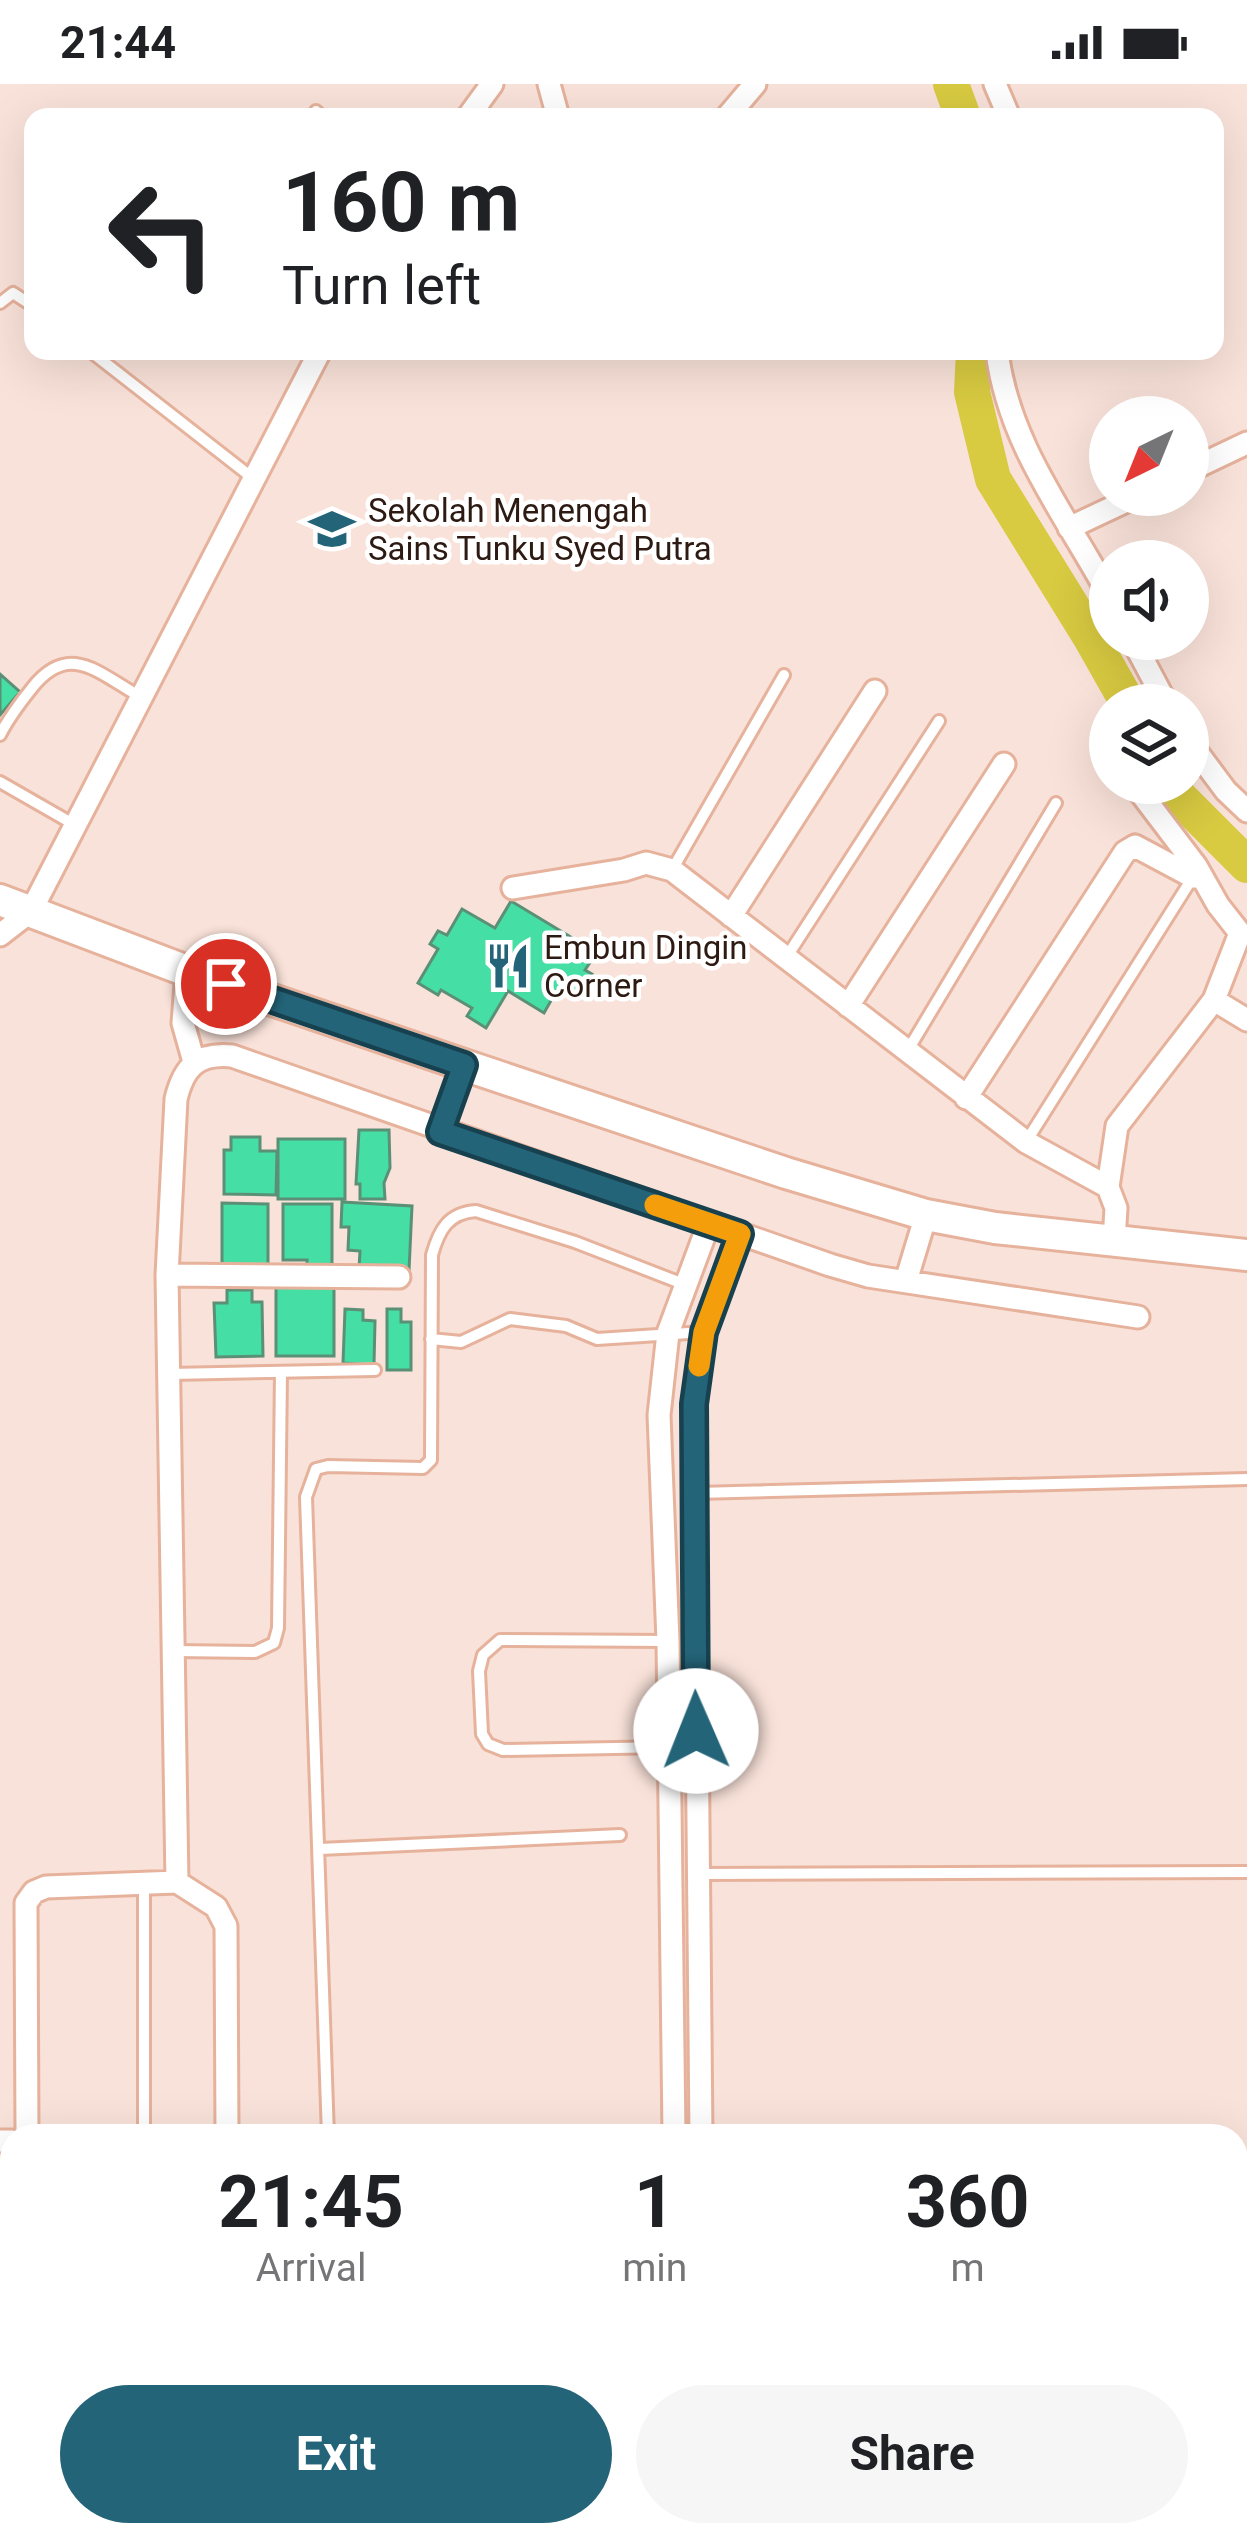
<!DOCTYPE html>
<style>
:root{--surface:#fff;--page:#f6f6f6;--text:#202124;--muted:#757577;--accent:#246479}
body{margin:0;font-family:Roboto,sans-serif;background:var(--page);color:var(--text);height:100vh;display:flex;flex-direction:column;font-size:45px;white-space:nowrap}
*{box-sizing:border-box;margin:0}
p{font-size:39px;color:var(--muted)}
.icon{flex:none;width:66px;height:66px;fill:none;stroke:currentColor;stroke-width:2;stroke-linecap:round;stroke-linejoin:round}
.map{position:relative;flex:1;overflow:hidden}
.drawer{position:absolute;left:0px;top:2040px;width:1248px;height:423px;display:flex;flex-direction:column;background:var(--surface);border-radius:36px 36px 0 0;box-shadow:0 12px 48px #0002}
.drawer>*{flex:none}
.guide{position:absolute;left:24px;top:24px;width:1200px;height:252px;border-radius:24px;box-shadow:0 12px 48px #0002;background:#fff;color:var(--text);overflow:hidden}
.needle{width:78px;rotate:223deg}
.tools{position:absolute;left:1089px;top:312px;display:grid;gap:24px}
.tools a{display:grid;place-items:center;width:120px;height:120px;border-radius:50%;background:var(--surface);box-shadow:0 12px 48px #0002;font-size:60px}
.pin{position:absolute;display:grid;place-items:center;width:102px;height:102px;color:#fff;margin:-51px;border:6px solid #fff;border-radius:50%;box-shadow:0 3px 12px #0007}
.me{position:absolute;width:132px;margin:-66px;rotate:359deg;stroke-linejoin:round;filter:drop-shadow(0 0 9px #0008)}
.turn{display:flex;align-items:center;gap:42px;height:252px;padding:0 60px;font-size:54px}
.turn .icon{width:156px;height:156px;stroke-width:2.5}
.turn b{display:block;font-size:84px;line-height:102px}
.eta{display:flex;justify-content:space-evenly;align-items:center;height:204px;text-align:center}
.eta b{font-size:72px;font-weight:700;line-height:84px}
.button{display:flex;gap:24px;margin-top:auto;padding:24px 60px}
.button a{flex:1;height:138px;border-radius:72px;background:var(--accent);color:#fff;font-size:48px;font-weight:700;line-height:138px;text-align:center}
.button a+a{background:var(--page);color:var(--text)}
.status{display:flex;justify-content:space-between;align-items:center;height:84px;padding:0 60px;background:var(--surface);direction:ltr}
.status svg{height:33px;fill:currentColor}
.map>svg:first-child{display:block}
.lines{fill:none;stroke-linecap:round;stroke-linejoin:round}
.river{stroke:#d8ca41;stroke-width:36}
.building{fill:#45dea4;stroke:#5b9077;stroke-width:3}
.service-casing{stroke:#e6b29c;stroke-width:16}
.minor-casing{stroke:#e6b29c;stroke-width:27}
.secondary-casing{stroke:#e6b29c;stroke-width:36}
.service{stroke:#fff;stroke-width:10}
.minor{stroke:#fff;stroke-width:21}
.secondary{stroke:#fff;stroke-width:30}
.route-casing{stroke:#17414f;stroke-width:30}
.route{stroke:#246479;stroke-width:21}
.slow{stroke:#f59e0b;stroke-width:21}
.labels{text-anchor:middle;stroke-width:9;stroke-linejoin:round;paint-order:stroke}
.poi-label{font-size:33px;fill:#2d1a12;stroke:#fff;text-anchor:start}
</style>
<div class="status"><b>21:44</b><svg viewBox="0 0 49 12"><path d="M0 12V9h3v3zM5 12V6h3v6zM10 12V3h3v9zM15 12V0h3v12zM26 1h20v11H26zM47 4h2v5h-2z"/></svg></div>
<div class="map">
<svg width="1247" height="2462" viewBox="0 0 1247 2462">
<rect width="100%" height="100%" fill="#f9e2d9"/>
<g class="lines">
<path class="river" d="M951 0 963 33
M974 267 972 308 993 395 1090 552 1129 621
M1171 699 1179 713 1247 781"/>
</g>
<path class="building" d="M0 590 20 608 0 631Z
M511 817 584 861 579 870 591 877 585 886 592 890 580 911 569 913 557 906 544 929 508 907 486 944 467 932 472 924 441 906 438 911 418 899 438 865 430 860 438 847 447 851 462 825 495 844Z
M359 1046H389L390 1084 384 1099 385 1115H360V1100H356Z
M231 1053H260V1067H277L276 1111 224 1110V1066H231Z
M278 1055H345V1115H278Z
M342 1118 412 1122 409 1187 359 1184 360 1167 348 1166 349 1143H341Z
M222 1119 268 1120V1181H222Z
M283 1120H332V1184H307V1176H283Z
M276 1203H334V1272H276Z
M227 1206H252V1218H262L263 1272 216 1273 214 1219H227Z
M345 1225 363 1226V1236L375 1237 374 1281 343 1279Z
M387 1225H401V1238H411V1286H387Z"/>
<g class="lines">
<g class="service-casing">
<path id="service" d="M316 27 322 33
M0 219 13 209 33 222
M90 267 254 395
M0 651C9 633 20 619 32 604 69 557 98 589 139 612
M0 698 75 741
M672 786 784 591
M786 874 939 637
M908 966 1056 719
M1026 1058 1193 793
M431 1255 461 1258 510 1235 566 1242 597 1255 704 1248
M170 1290 375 1286
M697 1409 1247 1395
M175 1567 255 1568 274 1559 278 1544 281 1288
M668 1663 503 1666 488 1660 482 1650 479 1587 483 1571 500 1556 668 1557
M320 1765 620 1751
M698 1790 1247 1788
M144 1801V2052
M328 2052 306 1413 316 1385 328 1382 423 1384 431 1376 432 1171C439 1146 448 1129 476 1127L575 1158 686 1201
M332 2462V2451"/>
</g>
<g class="minor-casing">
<path id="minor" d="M549 0 558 33
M995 0 1009 33
M468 33 492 0
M727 33 755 0
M997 267C1008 360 1067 433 1110 513
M1188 387 1247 359
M1069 444 1139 411
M1132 555 1167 621
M1188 656 1226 707 1247 727
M513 804 624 786 646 779 672 786 1026 1058 1108 1103
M731 832 875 607
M0 851 31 827 320 267
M187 887 183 939 194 978
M1214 916 1247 936
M848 922 1004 680
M966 1014 1125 768 1135 762 1193 793 1201 792
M440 1048 464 981
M1114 1157 1116 1124 1108 1103 1117 1042 1214 916 1240 849 1218 821 1196 782 1133 699
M167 1191 399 1193
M906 1197 926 1131
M177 1798 167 1191 176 1015C184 982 198 969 232 972L830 1181 868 1192 1138 1233
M177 1798 216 1823 226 1842 227 2052
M27 2052 26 1819 34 1808 46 1803 177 1798
M674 2052 668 1557 659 1331 668 1249 709 1139
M701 2052 694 1320 704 1248 740 1150
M0 2057H12
M0 2255 12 2254
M49 2451V2462
M231 2451V2462
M685 2451V2462
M712 2451V2462"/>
</g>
<g class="secondary-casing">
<path id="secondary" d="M0 816 187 887 464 981 786 1089 926 1131 995 1144 1247 1171"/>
</g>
<use href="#service" class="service"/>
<use href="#minor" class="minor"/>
<use href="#secondary" class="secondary"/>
</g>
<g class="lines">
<g class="route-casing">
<path id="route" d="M226 900 464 981 440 1048 740 1150 704 1248 694 1320 696 1647"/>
</g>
<use href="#route" class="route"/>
<path class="slow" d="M655 1121 740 1150 704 1248 699 1282"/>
</g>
<defs>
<g id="school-bare" transform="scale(3.6)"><path d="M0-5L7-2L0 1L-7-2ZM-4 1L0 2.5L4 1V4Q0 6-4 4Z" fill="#246479" stroke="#fff" stroke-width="2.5" paint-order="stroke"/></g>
<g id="restaurant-bare" transform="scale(3.6)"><path d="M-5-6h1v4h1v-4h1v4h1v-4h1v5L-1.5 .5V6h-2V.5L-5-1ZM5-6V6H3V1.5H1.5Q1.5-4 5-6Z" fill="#246479" stroke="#fff" stroke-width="2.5" paint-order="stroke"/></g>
</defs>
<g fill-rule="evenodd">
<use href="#school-bare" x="332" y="445"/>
<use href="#restaurant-bare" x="508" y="882"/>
</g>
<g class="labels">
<g class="poi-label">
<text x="368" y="438">Sekolah Menengah<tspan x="368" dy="38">Sains Tunku Syed Putra</tspan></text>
<text x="544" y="875">Embun Dingin<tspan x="544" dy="38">Corner</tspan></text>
</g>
</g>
</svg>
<div class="tools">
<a><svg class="needle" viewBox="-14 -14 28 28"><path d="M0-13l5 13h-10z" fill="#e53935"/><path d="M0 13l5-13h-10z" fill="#757577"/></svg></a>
<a><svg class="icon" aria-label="sound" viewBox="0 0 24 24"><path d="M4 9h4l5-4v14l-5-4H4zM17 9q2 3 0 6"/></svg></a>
<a><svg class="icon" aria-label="layers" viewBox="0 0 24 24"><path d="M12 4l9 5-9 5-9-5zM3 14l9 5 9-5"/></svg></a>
</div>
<div class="pin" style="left:226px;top:900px;background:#d93025"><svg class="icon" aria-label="arrive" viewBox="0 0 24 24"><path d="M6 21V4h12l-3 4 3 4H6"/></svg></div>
<svg class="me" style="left:696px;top:1647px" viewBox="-20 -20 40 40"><circle r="19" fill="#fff"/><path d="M0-13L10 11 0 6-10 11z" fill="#246479"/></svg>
<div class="guide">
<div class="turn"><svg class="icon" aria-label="left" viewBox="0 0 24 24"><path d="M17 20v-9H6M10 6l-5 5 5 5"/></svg><div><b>160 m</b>Turn left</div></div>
</div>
<section class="drawer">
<div class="eta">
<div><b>21:45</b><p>Arrival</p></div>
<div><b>1</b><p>min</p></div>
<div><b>360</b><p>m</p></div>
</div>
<div class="button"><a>Exit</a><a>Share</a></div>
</section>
</div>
